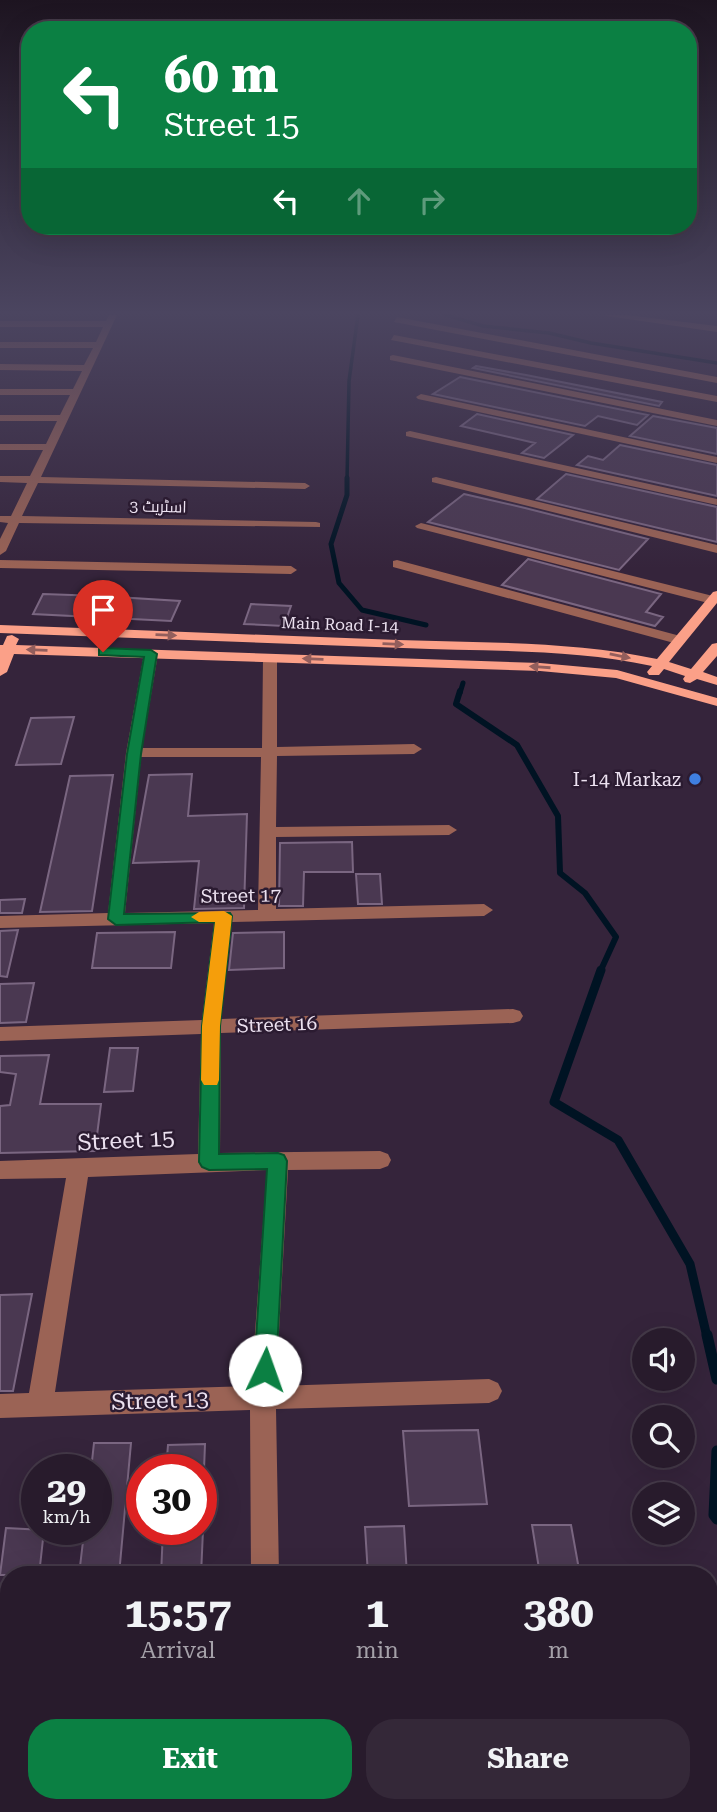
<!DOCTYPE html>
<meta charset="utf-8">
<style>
:root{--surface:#281b2c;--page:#342838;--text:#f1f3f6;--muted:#a5a1a9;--line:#443948;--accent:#0b8043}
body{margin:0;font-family:"Roboto Serif",Cairo,serif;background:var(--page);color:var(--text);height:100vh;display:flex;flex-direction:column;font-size:26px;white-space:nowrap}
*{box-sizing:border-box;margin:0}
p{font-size:23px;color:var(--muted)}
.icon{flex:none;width:38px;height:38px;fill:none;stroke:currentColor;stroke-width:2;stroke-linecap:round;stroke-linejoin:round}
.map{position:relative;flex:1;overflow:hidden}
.panel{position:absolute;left:0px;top:1566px;width:718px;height:247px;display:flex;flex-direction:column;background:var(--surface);border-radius:28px 28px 0 0;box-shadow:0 7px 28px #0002,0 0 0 2px var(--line)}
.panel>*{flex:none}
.hud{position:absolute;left:21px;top:21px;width:676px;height:214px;border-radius:28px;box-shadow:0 7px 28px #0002,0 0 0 2px var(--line);background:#0b8043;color:#fff;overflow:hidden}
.buttons{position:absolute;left:632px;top:1328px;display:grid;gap:14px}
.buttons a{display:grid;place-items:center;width:63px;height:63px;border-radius:50%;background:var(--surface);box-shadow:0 7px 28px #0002,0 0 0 2px var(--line);font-size:35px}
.speed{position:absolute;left:21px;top:1454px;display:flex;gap:14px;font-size:35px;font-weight:700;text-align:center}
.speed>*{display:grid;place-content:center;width:91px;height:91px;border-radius:50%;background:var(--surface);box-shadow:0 7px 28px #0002,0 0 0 2px var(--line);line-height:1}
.speed small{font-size:18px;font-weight:400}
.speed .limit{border:10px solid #d22;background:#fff;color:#111}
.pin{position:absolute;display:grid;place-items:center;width:60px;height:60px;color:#fff;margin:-72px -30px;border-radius:50% 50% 50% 0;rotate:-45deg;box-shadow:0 0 7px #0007}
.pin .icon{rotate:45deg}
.me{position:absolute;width:77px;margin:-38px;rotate:3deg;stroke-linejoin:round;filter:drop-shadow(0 0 5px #0008)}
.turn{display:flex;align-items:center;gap:24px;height:147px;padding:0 28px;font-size:32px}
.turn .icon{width:91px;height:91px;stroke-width:2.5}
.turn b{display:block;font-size:49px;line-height:60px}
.lanes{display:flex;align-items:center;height:66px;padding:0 28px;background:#0003;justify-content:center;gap:35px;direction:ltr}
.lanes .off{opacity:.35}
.eta{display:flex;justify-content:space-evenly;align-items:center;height:119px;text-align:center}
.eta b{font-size:42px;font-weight:700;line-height:49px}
.cta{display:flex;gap:14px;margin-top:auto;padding:14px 28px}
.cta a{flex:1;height:80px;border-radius:28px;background:var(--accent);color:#fff;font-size:28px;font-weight:700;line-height:80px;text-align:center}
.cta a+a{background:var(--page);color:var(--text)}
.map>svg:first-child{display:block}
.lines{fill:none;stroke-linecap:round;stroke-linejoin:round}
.stream-far4{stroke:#001323;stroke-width:3.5}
.stream-far3{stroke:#001323;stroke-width:5}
.stream-far2{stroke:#001323;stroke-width:6}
.stream-far1{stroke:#001323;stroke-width:9}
.stream{stroke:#001323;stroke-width:11}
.building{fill:#4a3851;stroke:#7a6681;stroke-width:2}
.minor{fill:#9b6355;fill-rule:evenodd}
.major{fill:#fba088;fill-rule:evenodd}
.oneway{fill:#935e5c}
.route{fill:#0b8043;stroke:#07532c;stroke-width:2}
.slow{fill:#f59e0b}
.shop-dot{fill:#3f7fe0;stroke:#2b1b31;stroke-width:2.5}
.labels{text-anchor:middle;stroke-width:5;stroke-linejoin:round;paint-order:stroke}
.far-street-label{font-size:16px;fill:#ece1f0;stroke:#2b1b31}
.poi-label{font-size:19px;fill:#ece1f0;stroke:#2b1b31;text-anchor:end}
.street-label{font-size:19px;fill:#ece1f0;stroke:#2b1b31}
.near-street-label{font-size:23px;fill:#ece1f0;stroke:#2b1b31}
</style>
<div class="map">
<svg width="717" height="1812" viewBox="0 0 717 1812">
<rect width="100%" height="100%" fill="#35243b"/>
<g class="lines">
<path class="stream-far4" d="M446 315 483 326 549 333 591 343 717 363
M347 480 349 381 358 315"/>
<path class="stream-far3" d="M347 478V495L331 544 339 583 362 610 426 625
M460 693 463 683"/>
<path class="stream-far2" d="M460 691 456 704 517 745 558 816 560 873 585 893 616 937 600 972"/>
<path class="stream-far1" d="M601 970 554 1102 618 1140 690 1264 707 1337"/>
<path class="stream" d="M707 1335 717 1379
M717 1451 714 1515 717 1519"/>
</g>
<path class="building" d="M476 366 526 375 662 402 659 406 473 368Z
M460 377 648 415 637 425 598 416 585 426 433 394Z
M477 414 573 435 544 458 522 453 535 443 461 426Z
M653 416 717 428V454L630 436Z
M620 445 717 465V496L577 465 588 456 603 460Z
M566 474 717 507V542L537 499Z
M464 494 525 508 648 539 619 570 428 522Z
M528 559 661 594 646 612 663 617 655 626 502 585Z
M43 594 100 596 180 601 171 621 33 614Z
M251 604 291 606 284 626 244 624Z
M74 717 61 764 16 765 31 718Z
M192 774 188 816 247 814 244 908 194 909 199 861 133 863 149 775Z
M113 775 92 911 40 912 70 776Z
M352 842 353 872H304L303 906H279L280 843Z
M356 874H380L382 904H358Z
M25 899 22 913H0V900Z
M18 930 7 977 0 976V931Z
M175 932 171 968H92L97 933Z
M284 932V968L229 970 233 933Z
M34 983 26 1022 0 1023V984Z
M110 1048H138L133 1091 104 1092Z
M49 1055 40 1104H101L95 1151 0 1153V1106L10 1105 16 1074 0 1072V1056Z
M32 1294 13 1391H0V1295Z
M478 1430 487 1504 409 1506 403 1431Z
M94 1443H131L119 1575H79L84 1533H96V1470H91Z
M205 1444 204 1470H166L168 1445Z
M532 1525H571L580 1575H540Z
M404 1526 407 1575H368L365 1527Z
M6 1528 44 1530 39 1575H0Z
M163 1530H203L201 1575H161Z"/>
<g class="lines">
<path class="minor" d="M109 315H117L41 477 305 483 310 486 305 489 38 483 22 516 316 522 320 523V527L19 523 6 551 0 555V539L8 523 0 522V516H11L27 483 0 482V476H30L43 450H0V444H46L57 421H0V415H60L70 395H0V389H73L82 371 0 370V364L84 365 93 348H0V342H96L103 327H0V321H106Z
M600 315H627L717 326V332Z
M397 317 717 377V383L394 322Z
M394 335 717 396V402L391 340Z
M393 355 717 420V426L390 360V356Z
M421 394 717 457V463L418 399 416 397Z
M410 431 717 499V505L406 436V432Z
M436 477 717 545V553L432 482V478Z
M421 523 717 597V602L712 604 417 528 415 526Z
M0 560 291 566 297 570 291 574 0 568Z
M397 560 684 637 686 640 684 643H674L393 567V561Z
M151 650 158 654 142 748H262L263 658 270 654 277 658V747L414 744 422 749 414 754 277 756 276 827 449 825 457 830 449 835 276 837V909L484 904 493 910 484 916 232 922 221 1019 513 1009 520 1011 523 1016 520 1021 513 1023 221 1033 220 1153 380 1151 388 1154 391 1160 388 1166 380 1169 288 1170 276 1386 489 1379 498 1383 502 1391 498 1399 489 1403 276 1409 279 1575H251L250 1410 0 1418V1394L29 1393 66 1178 0 1179V1161L198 1154 201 1034 0 1041V1027L202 1020 214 923 0 928V916L108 913 126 753 144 654ZM141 757H261L258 910 125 913ZM267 1170 251 1386 55 1392 88 1177Z
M0 1625H9V1653H0Z
M94 1804H126L125 1812H93Z"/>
<path class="major" d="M717 591V603L669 662 691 669 712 644 717 643V656L703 672 717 677V685L697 679 690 683 685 682 683 679 685 676 664 669 659 675H649L647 672 652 666C569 648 487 652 403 648 269 643 134 638 0 633V625C133 630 266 635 398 640 486 643 571 641 657 659L713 592Z
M12 635 19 639 16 645 540 663 617 670 717 698V706L616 678 540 671 14 654 7 672 0 676V645H3L7 636Z"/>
</g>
<defs><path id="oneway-solid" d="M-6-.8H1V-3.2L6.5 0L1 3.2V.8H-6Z" transform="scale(1.75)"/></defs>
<g class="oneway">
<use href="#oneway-solid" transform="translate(166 635) rotate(2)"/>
<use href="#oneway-solid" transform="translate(393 644) rotate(2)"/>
<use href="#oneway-solid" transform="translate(37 650) rotate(-178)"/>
<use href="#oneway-solid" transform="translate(620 656) rotate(11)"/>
<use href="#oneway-solid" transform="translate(313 659) rotate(-178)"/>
<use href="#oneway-solid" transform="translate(540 667) rotate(-176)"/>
</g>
<linearGradient id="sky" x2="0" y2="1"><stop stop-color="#1d1420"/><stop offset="0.55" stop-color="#4b4560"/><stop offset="1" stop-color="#4b4560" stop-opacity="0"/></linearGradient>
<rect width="717" height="569" fill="url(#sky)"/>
<path class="route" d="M103 648 151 650 157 654 141 754 124 914 230 913 232 916 220 1026 219 1154 278 1153 284 1155 287 1161 276 1370 273 1378 265 1381 257 1378 254 1370 267 1169 209 1170 202 1167 199 1162 202 1026 215 922 116 925 108 919 127 754 144 657 99 655V649Z"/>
<path class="slow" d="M224 911 232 916 220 1026 219 1080 217 1085H204L201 1080 202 1026 215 922H199L191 917 199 912Z"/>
<circle class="shop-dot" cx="695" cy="779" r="7"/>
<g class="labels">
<g class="far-street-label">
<text transform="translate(158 506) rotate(1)" y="6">اسٹریٹ 3</text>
<text transform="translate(340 624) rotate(2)" y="6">Main Road I-14</text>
</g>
<g class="poi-label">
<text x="681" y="786">I-14 Markaz</text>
</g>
<g class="street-label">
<text transform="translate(241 895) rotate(-1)" y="7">Street 17</text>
<text transform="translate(277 1024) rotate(-2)" y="7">Street 16</text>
</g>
<g class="near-street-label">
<text transform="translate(126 1140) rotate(-3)" y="8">Street 15</text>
<text transform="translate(160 1400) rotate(-2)" y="8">Street 13</text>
</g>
</g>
</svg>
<div class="buttons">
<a><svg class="icon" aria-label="sound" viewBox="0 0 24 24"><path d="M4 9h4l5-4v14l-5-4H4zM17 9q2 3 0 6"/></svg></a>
<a><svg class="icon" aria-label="search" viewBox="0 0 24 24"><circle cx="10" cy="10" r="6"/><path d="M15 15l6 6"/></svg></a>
<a><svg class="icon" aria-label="layers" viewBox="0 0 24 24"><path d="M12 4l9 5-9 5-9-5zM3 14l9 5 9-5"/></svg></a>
</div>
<div class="speed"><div>29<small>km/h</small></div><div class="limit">30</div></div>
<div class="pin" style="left:103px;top:652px;background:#d93025"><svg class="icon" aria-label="arrive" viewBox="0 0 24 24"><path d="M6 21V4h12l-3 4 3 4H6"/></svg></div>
<svg class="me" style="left:265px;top:1370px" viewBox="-20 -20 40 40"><circle r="19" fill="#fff"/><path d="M0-13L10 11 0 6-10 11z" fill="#0b8043"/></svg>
<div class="hud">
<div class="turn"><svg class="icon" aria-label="left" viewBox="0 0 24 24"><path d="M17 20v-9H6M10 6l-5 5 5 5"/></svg><div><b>60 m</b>Street 15</div></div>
<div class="lanes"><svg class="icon" aria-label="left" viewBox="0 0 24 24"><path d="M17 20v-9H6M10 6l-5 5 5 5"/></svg><svg class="icon off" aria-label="ahead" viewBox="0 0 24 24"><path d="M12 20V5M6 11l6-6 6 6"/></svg><svg class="icon off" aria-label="right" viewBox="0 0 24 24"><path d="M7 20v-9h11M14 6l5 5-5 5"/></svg></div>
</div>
<section class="panel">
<div class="eta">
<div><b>15:57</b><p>Arrival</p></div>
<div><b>1</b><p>min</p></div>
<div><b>380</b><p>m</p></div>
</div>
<div class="cta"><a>Exit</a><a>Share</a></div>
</section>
</div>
